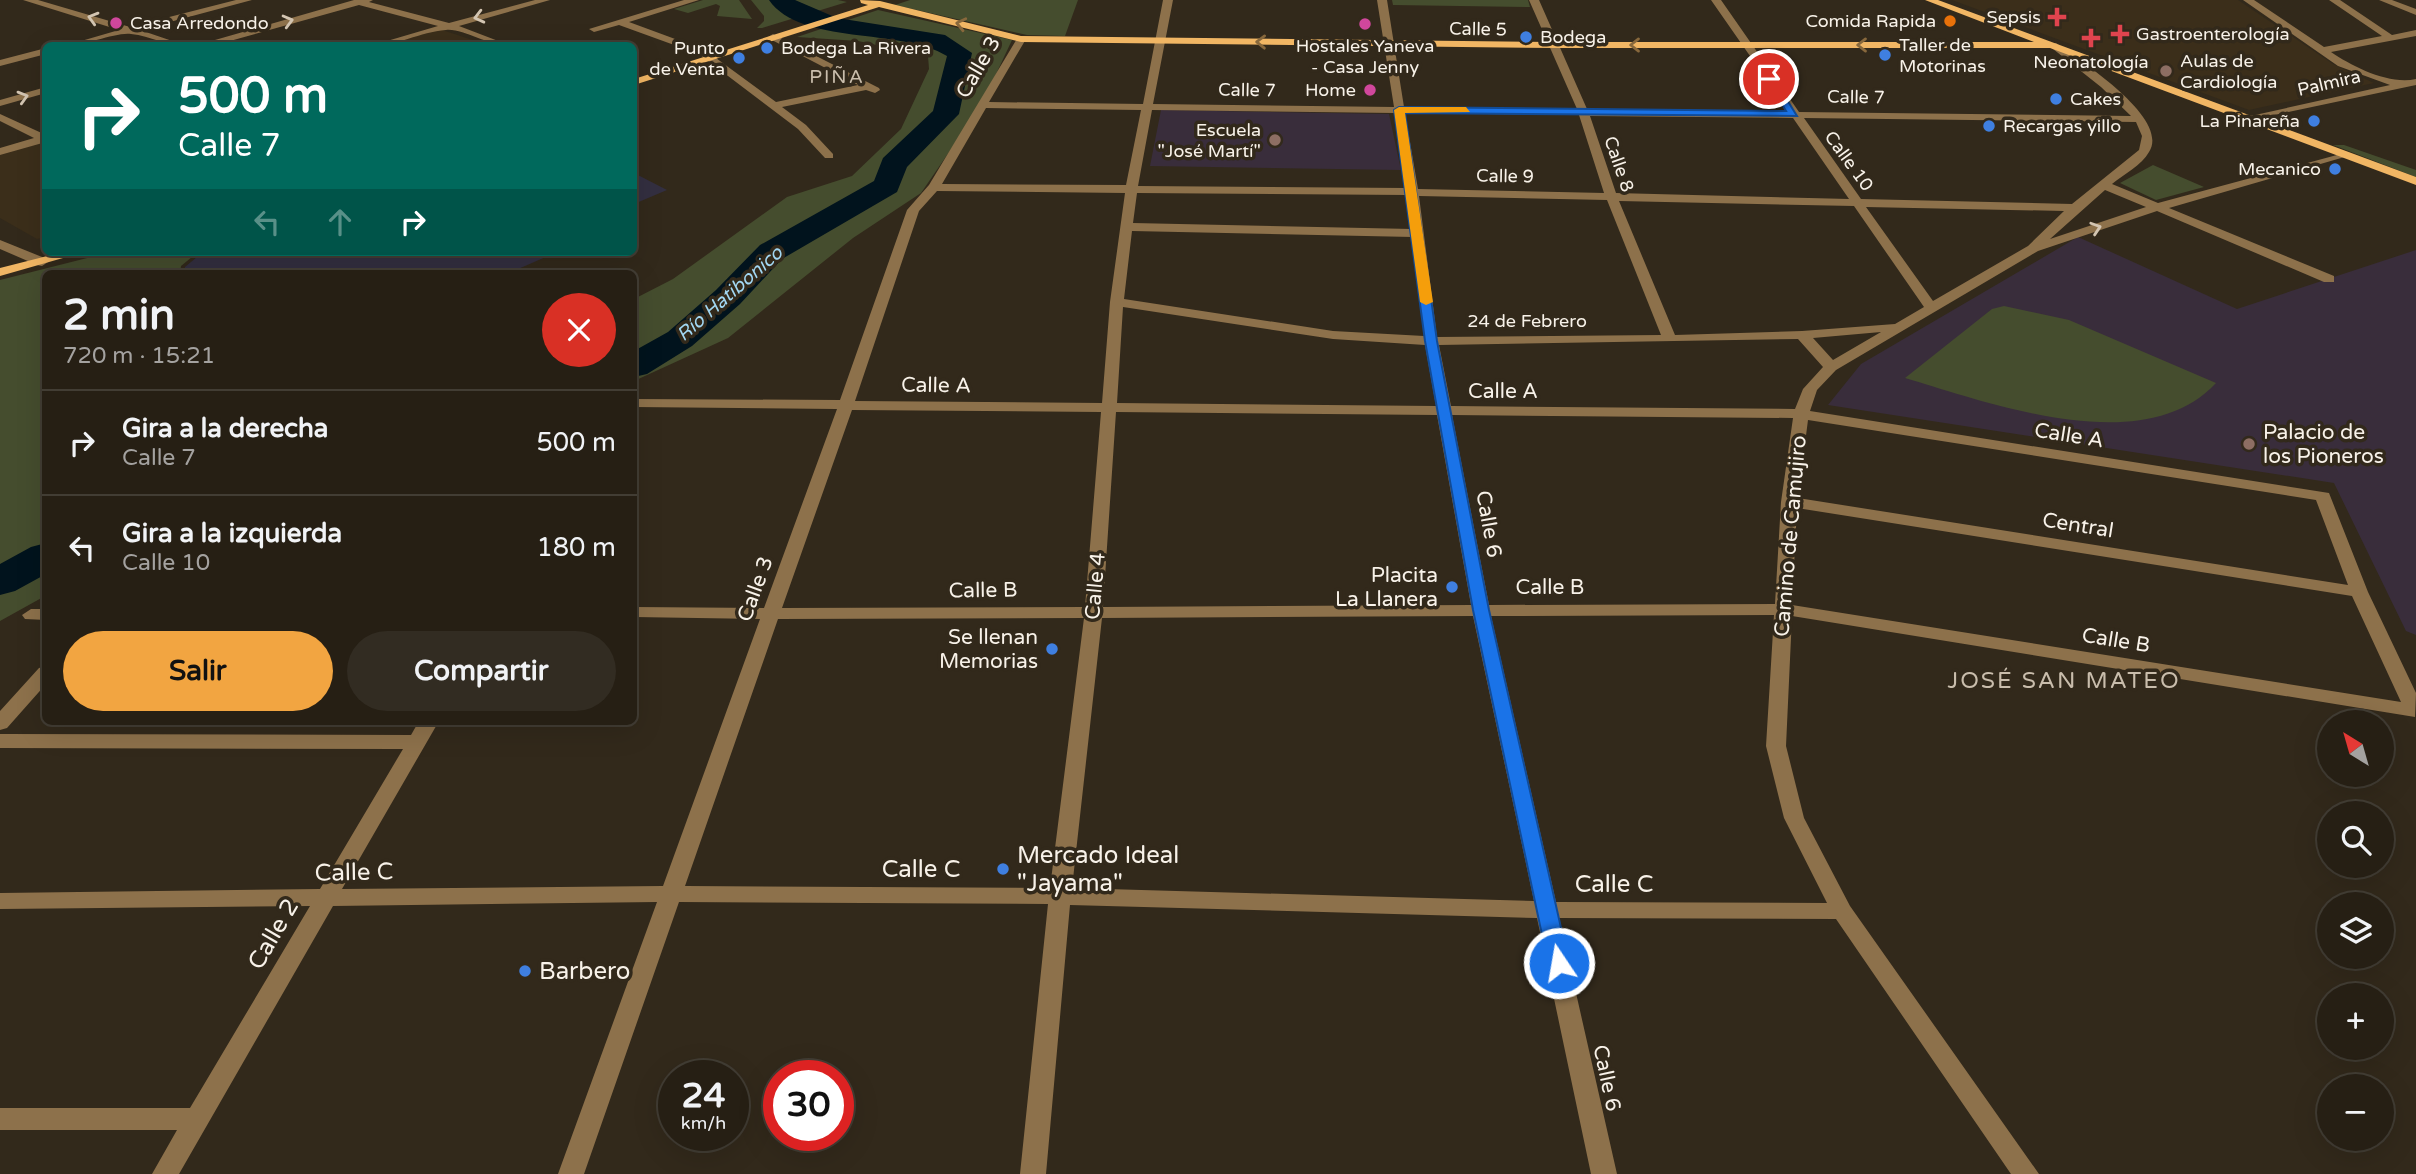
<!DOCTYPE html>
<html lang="es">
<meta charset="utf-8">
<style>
:root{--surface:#261f14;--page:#322c22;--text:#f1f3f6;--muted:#a4a2a0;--line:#423d34;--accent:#f2a541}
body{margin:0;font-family:"Varela Round",sans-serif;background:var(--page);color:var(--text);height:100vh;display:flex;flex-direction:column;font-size:26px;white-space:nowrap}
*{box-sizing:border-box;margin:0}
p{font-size:23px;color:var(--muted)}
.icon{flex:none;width:38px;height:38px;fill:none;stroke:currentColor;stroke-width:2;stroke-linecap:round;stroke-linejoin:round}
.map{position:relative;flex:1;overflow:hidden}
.panel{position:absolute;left:42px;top:270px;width:595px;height:455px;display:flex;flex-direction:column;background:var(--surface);border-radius:10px;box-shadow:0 7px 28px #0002,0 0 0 2px var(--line)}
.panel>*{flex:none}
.banner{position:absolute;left:42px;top:42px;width:595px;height:214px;border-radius:10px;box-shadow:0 7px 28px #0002,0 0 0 2px var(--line);background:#00695c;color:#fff;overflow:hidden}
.needle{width:46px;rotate:323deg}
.buttons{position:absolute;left:2317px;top:710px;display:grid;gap:14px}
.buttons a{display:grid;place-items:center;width:77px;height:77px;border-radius:50%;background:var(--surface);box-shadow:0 7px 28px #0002,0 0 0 2px var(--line);font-size:35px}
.speed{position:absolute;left:658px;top:1060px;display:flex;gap:14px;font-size:35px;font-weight:700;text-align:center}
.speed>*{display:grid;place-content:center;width:91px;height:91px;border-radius:50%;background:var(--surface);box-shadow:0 7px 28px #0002,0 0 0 2px var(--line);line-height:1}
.speed small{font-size:18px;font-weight:400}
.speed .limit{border:10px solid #d22;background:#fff;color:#111}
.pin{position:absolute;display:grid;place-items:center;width:60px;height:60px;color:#fff;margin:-30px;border:4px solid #fff;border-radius:50%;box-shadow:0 2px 7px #0007}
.me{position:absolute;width:77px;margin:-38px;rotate:348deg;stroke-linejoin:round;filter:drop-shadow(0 0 5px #0008)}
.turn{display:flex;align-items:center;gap:24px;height:147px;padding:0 21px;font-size:32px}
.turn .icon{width:91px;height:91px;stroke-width:2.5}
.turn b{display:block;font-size:49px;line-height:60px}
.lanes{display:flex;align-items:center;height:66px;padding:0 21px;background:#0003;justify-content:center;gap:35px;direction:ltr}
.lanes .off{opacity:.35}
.round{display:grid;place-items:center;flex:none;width:74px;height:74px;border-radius:37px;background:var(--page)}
.headline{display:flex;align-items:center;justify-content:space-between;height:119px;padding:0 21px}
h1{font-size:42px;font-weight:700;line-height:52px}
.button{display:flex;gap:14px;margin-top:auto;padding:14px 21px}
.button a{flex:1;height:80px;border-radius:42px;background:var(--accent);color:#111;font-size:28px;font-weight:700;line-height:80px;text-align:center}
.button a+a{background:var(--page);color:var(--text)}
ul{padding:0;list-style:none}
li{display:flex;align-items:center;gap:21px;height:105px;padding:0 21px;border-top:2px solid var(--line)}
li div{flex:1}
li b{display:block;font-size:26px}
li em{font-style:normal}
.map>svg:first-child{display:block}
.commercial{fill:#332f40}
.built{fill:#3b2e1a}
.education{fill:#392d3b}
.green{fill:#454d2e}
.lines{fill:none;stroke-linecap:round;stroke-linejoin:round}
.river{fill:#01131d;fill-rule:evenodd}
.minor{fill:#8d714b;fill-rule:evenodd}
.major{fill:#f1b664;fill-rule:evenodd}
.oneway{stroke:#d3c5b2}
.oneway2{stroke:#88683c}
.route{fill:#1a73e8;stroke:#114b97;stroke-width:2}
.slow{fill:#f59e0b}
.health-dot{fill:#e0444e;stroke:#32291b;stroke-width:2.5}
.food-dot{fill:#e8710a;stroke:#32291b;stroke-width:2.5}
.hotel-dot{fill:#d1479c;stroke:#32291b;stroke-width:2.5}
.shop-dot{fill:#3f7fe0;stroke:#32291b;stroke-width:2.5}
.education-dot{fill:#8d6e63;stroke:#32291b;stroke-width:2.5}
.labels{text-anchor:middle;stroke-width:7;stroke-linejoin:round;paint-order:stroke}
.far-poi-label{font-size:18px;fill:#f8f2e9;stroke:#32291b;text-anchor:start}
.far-street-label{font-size:18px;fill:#f8f2e9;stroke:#32291b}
.far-neighbourhood-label{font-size:19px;letter-spacing:2px;fill:#c9bdac;stroke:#32291b}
.far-water-label{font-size:19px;font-style:italic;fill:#a2d7f3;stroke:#32291b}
.street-label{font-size:21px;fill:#f8f2e9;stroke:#32291b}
.poi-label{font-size:21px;fill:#f8f2e9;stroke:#32291b;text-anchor:end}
.neighbourhood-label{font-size:23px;letter-spacing:2px;fill:#c9bdac;stroke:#32291b}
.near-poi-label{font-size:24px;fill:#f8f2e9;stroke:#32291b;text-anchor:start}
.near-street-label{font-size:24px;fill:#f8f2e9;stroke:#32291b}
</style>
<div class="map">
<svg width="2416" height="1174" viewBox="0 0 2416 1174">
<rect width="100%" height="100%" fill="#32291b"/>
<path class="commercial" d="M634 173 667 190 634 204Z
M203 252H557L509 273H184L185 267Z"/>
<path class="built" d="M1952 0H2238L2333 64 2374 83 2249 110Z
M439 29 488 45 382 46Z
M45 142V237L37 239 0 218V155Z"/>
<path class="education" d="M1161 110 1389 114 1401 170 1150 166Z
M2078 237 2237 309 2416 250V635L2406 631 2334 483 1828 405 1861 364Z"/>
<path class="green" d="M703 0H739L752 19 717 16 720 6 716 4 688 13 674 9Z
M751 0H838L847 2 762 28H757L764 21V16Z
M910 0H1078L1065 36 1027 35 895 5Z
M1392 0H1528L1530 7 1393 5Z
M878 10 1012 40 982 104 921 193 853 238 728 338 634 381V299L673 279 787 197 852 176 901 129 929 69 928 56 858 41 797 37Z
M2333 145H2344L2416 170V177Z
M2153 165 2204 187 2156 200 2120 183Z
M111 252H198L181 266 180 273H46L45 596 0 621V280Z
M2004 306 2069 320 2216 383C2144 461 1990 403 1905 378L1992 309Z"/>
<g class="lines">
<path class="river" d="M769 0H795L837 18 945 35 972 53 959 114 907 167 897 192 782 259 740 304 692 346 647 374 634 377V351L668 332 716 290 760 245 874 181 883 158 933 111 947 56C900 27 801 46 769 0Z
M46 543V574L15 591 0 595V564L31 547Z"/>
<path class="minor" d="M23 0H38L130 27 236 0H252L140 30 187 46C166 46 151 36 131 34 115 32 86 46 64 46L119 30Z
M354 0H373L369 2 449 23 535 0H550L459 26 511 46C488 46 463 28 446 30 420 32 397 46 370 46L438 26 359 5 212 46H194Z
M684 0H699L629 22 705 50 776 102 858 85 770 39 768 37 773 34 879 88 880 90 875 93 866 90 782 107 806 125 833 154V158H825L798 129 699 54 619 25 594 32 589 29Z
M1163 0H1173L1153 104 1394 107 1377 0H1387L1404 107 1577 109 1529 0H1539L1587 109 1789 112 1711 0H1721L1799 112 2131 116 2101 87 2048 45 2056 43C2079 60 2171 118 2149 152 2142 165 2123 175 2112 184L2158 203 2348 152V156L2169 208 2334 276V282H2324L2157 211 2038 251 1836 370 1817 390 1810 411 2329 493 2368 592 2416 693 2415 717 1792 616 1786 746 1804 818 1850 906 2039 1174H2011L1836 919 1559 918 1617 1174H1591L1537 918 1070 905 1046 1174H1020L1048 904 679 902 584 1174H558L657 902 333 906 179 1174H152L177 1130H0V1108H190L310 906 0 909V893L320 889 403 749 0 748V734L411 735 419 721H439L342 889 663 886 760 619 634 617V607L764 608 837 409 634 407V399L840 400 907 210 929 185 1018 37 1026 39 989 102 1143 104ZM986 108 1141 110 1126 185 942 184ZM1152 110 1395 113 1406 188 1138 186ZM1405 113 1579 115 1604 193 1418 189ZM1590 116 1793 118 1849 199 1616 193ZM1804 118 2136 122 2142 136 2139 150 2072 204 1861 199ZM2105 190 2146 207 2050 239ZM937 191 1125 193 1110 302 1102 403 855 401 919 211ZM1137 193 1407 195 1412 229 1133 223ZM1419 196 1607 200 1661 335 1437 337ZM1619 201 1854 206 1924 307 1895 324 1802 331 1675 335ZM1866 207 2064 211 2028 246 1933 301ZM1132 231 1413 237 1424 336 1333 331 1124 299ZM1123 307 1333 339 1425 345 1436 406 1117 403ZM1881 332 1833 360 1813 338ZM1798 339 1823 367 1803 389 1795 409 1451 406 1439 345ZM852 410 1101 412 1085 607 782 608ZM1116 412 1437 415 1471 605 1103 607ZM1452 415 1793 418 1781 502 1775 604 1489 605ZM1808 420 2316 500 2348 585 1798 498ZM1797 508 2352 596 2401 702 1792 605ZM1774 615 1766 746 1784 818 1827 903 1556 902 1491 616ZM1473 616 1534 901 1072 888 1102 618ZM1084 618 1050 888 685 886 778 619Z
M2243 0H2254L2324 47 2382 36 2329 0H2340L2392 35 2416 30V36L2331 52C2353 67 2389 85 2416 79V85L2246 121V117L2390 85 2338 66Z
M2379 0H2392L2416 9V15Z
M46 48V54L0 66V60Z
M46 87V93L0 106V100Z
M0 114 46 135V142L0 155V148L34 138 0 121Z
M0 240 47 259 48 262 42 266 37 265 0 249Z
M31 609H46V620L25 619 22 615Z
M46 666V684L7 728 0 730V711L39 668Z"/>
<path class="major" d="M860 0 880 1 1021 36 1556 42H2034L1925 0H1938L2416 177V185L2050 48H1556L1021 42 879 7 634 85V79L868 5 861 3Z
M63 252H84L0 276V268Z"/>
</g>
<defs><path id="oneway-chevron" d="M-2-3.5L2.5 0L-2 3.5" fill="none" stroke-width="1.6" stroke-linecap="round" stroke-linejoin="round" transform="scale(1.75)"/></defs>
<g class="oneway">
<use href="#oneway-chevron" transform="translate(479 17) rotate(166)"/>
<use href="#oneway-chevron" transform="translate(93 18) rotate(-164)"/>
<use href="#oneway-chevron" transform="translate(288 21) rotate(-15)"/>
<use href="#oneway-chevron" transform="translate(23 97) rotate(-16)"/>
<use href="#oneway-chevron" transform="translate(2096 228) rotate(-18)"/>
</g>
<g class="oneway2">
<use href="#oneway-chevron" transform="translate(961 24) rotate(-167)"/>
<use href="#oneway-chevron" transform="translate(1261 42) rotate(-179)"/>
<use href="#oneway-chevron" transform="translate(1635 45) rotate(180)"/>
<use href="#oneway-chevron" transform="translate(1862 45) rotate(180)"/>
</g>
<path class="route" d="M1766 77H1773L1797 116 1405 113 1437 341 1489 610 1569 963 1566 968H1552L1548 963 1473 610 1425 341 1394 110 1399 107 1786 111Z"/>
<path class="slow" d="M1466 107 1470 112 1405 113 1433 302 1426 305 1420 302 1394 110 1399 107Z"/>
<g class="health-dot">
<path d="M2053.5 6.5h7v7h7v7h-7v7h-7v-7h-7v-7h7z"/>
<path d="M2116.5 23.5h7v7h7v7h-7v7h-7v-7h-7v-7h7z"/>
<path d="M2087.5 27.5h7v7h7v7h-7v7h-7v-7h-7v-7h7z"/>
</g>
<circle class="food-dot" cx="1950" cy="21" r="7"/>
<g class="hotel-dot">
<circle cx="116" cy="23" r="7"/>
<circle cx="1365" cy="24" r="7"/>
<circle cx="1370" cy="90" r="7"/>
</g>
<g class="shop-dot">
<circle cx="1526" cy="37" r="7"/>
<circle cx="767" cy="48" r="7"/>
<circle cx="1885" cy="55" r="7"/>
<circle cx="739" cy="58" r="7"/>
<circle cx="2056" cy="99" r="7"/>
<circle cx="2314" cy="121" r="7"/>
<circle cx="1989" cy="126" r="7"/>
<circle cx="2335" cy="169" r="7"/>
<circle cx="1452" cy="587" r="7"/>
<circle cx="1052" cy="649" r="7"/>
<circle cx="1003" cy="869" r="7"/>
<circle cx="525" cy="971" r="7"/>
</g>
<g class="education-dot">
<circle cx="2166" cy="71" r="7"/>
<circle cx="1275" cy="140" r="7"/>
<circle cx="2249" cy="444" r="7"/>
</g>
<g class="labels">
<g class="far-poi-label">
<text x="2041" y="23" text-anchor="end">Sepsis</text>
<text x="1936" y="27" text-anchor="end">Comida Rapida</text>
<text x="130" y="29">Casa Arredondo</text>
<text x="2136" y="40">Gastroenterología</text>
<text x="1540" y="43">Bodega</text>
<text x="1899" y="51">Taller de<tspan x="1899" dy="21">Motorinas</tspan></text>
<text x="1365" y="52" text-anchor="middle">Hostales Yaneva<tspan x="1365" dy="21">- Casa Jenny</tspan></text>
<text x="725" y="54" text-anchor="end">Punto<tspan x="725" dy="21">de Venta</tspan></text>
<text x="781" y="54">Bodega La Rivera</text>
<text x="2180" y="67">Aulas de<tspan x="2180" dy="21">Cardiología</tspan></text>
<text x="2091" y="68" text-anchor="middle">Neonatología</text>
<text x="1356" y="96" text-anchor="end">Home</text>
<text x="2070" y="105">Cakes</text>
<text x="2300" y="127" text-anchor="end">La Pinareña</text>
<text x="2003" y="132">Recargas yillo</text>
<text x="1261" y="136" text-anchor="end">Escuela<tspan x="1261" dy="21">"José Martí"</tspan></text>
<text x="2321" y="175" text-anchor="end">Mecanico</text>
</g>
<g class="far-street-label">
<text transform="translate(1478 29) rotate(1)" y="6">Calle 5</text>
<text transform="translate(2329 83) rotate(-13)" y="6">Palmira</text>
<text transform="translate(1247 90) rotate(1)" y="6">Calle 7</text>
<text transform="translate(1856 97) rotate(1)" y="6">Calle 7</text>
<text transform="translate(1849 161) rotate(54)" y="6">Calle 10</text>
<text transform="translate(1619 164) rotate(71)" y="6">Calle 8</text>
<text transform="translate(1505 176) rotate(1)" y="6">Calle 9</text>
<text x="1527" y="327">24 de Febrero</text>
</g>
<g class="far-neighbourhood-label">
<text x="837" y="83">PIÑA</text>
</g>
<g class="far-water-label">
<text transform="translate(729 293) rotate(-41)" y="7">Río Hatibonico</text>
</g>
<g class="street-label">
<text transform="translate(978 67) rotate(-60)" y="7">Calle 3</text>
<text transform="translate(936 385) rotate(1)" y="7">Calle A</text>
<text x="1503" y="398">Calle A</text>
<text transform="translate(2069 435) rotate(9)" y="7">Calle A</text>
<text transform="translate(1489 524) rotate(80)" y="7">Calle 6</text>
<text transform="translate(2078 525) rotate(9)" y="7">Central</text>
<text transform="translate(1790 536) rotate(-85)" y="7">Camino de Camujiro</text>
<text transform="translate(1095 586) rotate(-85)" y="7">Calle 4</text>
<text x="1550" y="594">Calle B</text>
<text transform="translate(755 589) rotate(-70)" y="7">Calle 3</text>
<text transform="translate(983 590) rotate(-1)" y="7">Calle B</text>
<text transform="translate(2116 640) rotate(9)" y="7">Calle B</text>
<text transform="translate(1607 1078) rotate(78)" y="7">Calle 6</text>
</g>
<g class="poi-label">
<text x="2263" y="439" text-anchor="start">Palacio de<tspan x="2263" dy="24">los Pioneros</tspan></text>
<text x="1438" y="582">Placita<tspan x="1438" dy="24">La Llanera</tspan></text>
<text x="1038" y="644">Se llenan<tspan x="1038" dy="24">Memorias</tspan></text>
</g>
<g class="neighbourhood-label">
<text x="2064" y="688">JOSÉ SAN MATEO</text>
</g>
<g class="near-poi-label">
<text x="1017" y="863">Mercado Ideal<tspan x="1017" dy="28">"Jayama"</tspan></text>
<text x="539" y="979">Barbero</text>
</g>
<g class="near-street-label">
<text x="921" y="877">Calle C</text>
<text transform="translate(354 872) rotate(-1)" y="8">Calle C</text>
<text x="1614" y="892">Calle C</text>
<text transform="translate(273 934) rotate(-60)" y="8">Calle 2</text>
</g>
</g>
</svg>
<div class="buttons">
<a><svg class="needle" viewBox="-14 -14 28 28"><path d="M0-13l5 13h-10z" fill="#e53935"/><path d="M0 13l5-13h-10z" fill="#a4a2a0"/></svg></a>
<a><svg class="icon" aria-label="search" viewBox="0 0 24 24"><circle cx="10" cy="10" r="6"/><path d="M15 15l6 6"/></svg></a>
<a><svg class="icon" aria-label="layers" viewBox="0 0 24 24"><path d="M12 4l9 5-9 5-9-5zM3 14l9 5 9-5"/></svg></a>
<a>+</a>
<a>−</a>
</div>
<div class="speed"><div>24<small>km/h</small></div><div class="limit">30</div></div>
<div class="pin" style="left:1769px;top:79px;background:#d93025"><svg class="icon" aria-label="arrive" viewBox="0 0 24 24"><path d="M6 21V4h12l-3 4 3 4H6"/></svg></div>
<svg class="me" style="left:1559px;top:963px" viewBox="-20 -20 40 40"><circle r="17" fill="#1a73e8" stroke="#fff" stroke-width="3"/><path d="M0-11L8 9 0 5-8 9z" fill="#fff"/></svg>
<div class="banner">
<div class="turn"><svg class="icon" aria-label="right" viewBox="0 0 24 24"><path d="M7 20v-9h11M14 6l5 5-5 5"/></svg><div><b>500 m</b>Calle 7</div></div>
<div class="lanes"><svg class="icon off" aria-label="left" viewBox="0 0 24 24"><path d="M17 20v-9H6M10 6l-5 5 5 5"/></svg><svg class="icon off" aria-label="ahead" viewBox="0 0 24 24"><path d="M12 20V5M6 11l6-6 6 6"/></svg><svg class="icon" aria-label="right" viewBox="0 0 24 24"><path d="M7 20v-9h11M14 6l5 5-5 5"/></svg></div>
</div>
<section class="panel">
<div class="headline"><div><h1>2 min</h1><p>720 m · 15:21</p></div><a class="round" style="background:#d93025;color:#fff"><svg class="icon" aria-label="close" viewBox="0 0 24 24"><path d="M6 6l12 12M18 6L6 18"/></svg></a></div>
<ul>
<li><svg class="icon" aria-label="right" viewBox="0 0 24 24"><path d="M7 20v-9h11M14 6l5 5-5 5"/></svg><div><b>Gira a la derecha</b><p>Calle 7</p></div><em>500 m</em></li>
<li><svg class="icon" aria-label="left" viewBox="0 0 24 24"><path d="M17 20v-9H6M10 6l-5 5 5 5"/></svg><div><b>Gira a la izquierda</b><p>Calle 10</p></div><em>180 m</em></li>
</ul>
<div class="button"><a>Salir</a><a>Compartir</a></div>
</section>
</div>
